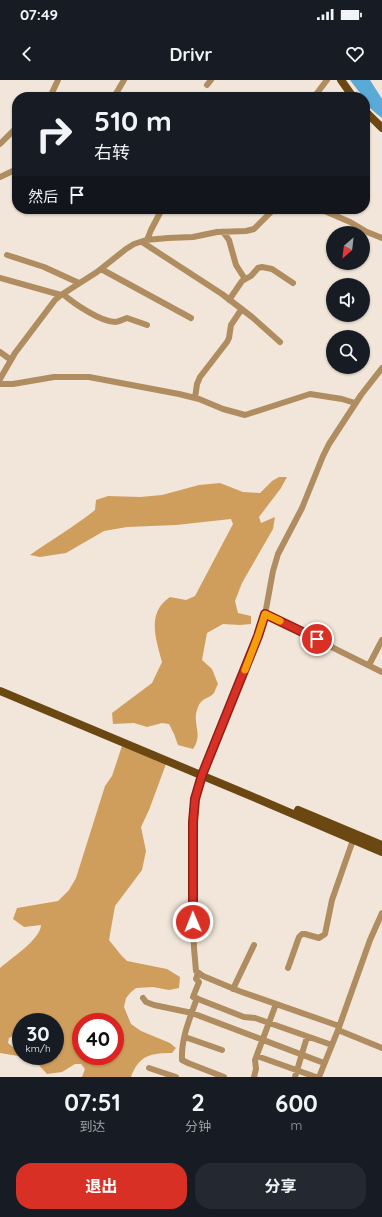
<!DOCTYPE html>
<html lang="zh">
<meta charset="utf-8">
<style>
:root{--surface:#171b24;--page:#242831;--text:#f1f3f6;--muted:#9ea1a6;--accent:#d93025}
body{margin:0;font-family:Quicksand,"Noto Sans SC",sans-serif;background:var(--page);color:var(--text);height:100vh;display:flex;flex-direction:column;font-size:15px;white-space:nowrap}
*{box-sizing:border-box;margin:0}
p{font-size:13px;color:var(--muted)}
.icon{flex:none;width:22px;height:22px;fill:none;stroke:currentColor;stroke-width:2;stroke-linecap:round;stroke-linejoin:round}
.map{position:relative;height:997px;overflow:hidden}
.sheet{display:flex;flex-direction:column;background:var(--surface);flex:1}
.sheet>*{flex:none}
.banner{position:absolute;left:12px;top:12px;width:358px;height:122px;border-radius:16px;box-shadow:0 1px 3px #0004;background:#171b24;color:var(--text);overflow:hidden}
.needle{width:26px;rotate:208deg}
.fabs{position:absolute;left:326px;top:146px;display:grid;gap:8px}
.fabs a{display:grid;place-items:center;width:44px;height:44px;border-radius:50%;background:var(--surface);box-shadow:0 1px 3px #0004;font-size:20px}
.speed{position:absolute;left:12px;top:933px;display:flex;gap:8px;font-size:20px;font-weight:700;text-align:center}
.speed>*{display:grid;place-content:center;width:52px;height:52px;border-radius:50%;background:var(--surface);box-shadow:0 1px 3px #0004;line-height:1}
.speed small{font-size:10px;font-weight:400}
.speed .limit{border:6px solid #d22;background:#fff;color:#111}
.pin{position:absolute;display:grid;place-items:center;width:34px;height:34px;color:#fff;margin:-17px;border:2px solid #fff;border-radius:50%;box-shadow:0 1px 4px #0007}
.me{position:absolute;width:44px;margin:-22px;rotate:359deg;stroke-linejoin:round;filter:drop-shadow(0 0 3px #0008)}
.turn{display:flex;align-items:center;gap:14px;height:84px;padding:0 16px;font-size:18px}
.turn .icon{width:52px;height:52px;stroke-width:2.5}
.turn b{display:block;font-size:28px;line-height:34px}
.then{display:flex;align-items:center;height:38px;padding:0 16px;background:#0003;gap:8px;font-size:15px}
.eta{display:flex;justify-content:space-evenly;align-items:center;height:68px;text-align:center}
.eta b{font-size:24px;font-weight:700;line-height:28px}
.cta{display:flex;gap:8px;margin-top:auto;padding:8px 16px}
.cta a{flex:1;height:46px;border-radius:16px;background:var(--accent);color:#fff;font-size:16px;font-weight:700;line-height:46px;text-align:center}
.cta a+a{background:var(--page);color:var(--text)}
.status{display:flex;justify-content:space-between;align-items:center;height:28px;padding:0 20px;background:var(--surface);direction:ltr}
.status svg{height:11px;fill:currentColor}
header{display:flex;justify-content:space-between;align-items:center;height:52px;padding:0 16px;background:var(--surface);font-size:18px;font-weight:700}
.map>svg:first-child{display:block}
.forest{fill:#d09e5c;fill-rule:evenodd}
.water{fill:#5aaad7}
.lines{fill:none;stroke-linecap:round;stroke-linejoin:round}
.minor{stroke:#b08d61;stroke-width:6}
.major{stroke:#6b4711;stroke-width:8}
.route-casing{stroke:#8d1f18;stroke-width:10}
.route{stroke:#d93025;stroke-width:7}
.slow{stroke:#f59e0b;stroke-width:7}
</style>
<div class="status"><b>07:49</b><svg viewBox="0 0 49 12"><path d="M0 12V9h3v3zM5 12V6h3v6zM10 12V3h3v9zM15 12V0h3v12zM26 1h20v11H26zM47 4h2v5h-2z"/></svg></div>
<header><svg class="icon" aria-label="back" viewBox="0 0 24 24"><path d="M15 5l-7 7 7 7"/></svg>Drivr<svg class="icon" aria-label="heart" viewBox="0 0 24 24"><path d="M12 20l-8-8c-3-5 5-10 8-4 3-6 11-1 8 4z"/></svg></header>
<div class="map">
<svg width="382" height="997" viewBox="0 0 382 997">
<rect width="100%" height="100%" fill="#f1e6d9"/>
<path class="forest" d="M279 397H287L281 408 259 437 261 443 275 437 273 449 242 503 235 521 238 533 251 536V544L240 545 223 544 207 553 202 580 212 589 218 604C216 607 215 611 214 613 209 619 202 617 198 627 191 644 204 653 193 669L178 665 174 654 169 644 162 643 147 647 134 643 113 644 112 633 152 603 162 582C156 559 146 533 170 517L186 520 195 516 233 444 231 439 176 445 127 447 104 451 66 473 40 477 30 475C51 460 74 447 95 430L96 420 108 416 140 417 162 415 199 405 220 403 243 412 260 413 272 401Z
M122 666 166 684 149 730 141 747 146 771 142 790 115 826 109 860 121 875 127 881 167 889 180 897 179 908 169 910 153 907 136 908 131 912 126 918 124 927 131 944 141 951 170 963 176 968 172 973C151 973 139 975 131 997H82L85 989 81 984H75L62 992 47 994 33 979 34 976H55V942H21V954H17L9 958 8 963 21 973V975L18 976 0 973V888C10 879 41 859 41 845L24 847 13 839 17 828 58 821 69 810 76 798 105 706 112 696ZM81 942H115V976H81Z"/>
<path class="water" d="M350 0H370L382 19V38C376 33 365 26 365 17H363Z"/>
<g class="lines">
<path class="minor" d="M207 5 211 0
M50 17 58 0
M114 17 124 0
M314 17 327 0
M0 64 17 47
M0 97 17 89
M320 129 350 142 367 152 382 158
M223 152 229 160 236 185 245 199
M147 160 151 150 162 129
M142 162 222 214 252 237 280 262
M7 175 44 187 79 203
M101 189 191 238
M0 198 61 215
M63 214C73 223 101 242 115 242 119 242 124 239 127 238L147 245
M229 220 242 201 251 196 258 188 262 187 272 189 293 203
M0 272 11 280
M0 299 15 273 55 220 61 215 97 192 126 169 134 164 146 160 168 158 193 157 217 152 246 151 254 149 274 129
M0 304H13L54 297H89L179 314 199 319 223 329 245 335 310 314 342 319 355 323
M195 318 197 304 200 297 227 262 229 258 231 245 241 230
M265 534 382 592
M369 585 382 560
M288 888 299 857 302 854H305L319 858 325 854 332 820 353 760
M198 893 196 899 199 902 193 917 244 937 255 938 332 965
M233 909 254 865
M143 918 146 922 154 925 192 933 324 983
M197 918C190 938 181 958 182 980L188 983 224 997
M339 946 239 911 203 896 196 891 194 868 192 815 193 732 195 719 202 695 250 578 264 540 273 491 278 474 302 428 323 376 329 364 361 315 382 288
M338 950 382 968
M185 957 222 970
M257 976 316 997
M149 988 176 997
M254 997 256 989 255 980 276 924
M295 997 307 957
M319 997 338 950 370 860 382 833"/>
<path class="major" d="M341 0 353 17
M365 31 382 48
M0 611 258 719 382 772
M298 730 382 765"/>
</g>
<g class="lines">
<g class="route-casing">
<path id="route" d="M193 842V742L195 719 202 695 258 556 265 534 317 559"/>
</g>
<use href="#route" class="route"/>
<path class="slow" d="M245 590 258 556 265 534 280 541"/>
</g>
</svg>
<div class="fabs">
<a><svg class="needle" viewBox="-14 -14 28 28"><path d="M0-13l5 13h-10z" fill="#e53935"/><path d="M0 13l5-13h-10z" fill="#9ea1a6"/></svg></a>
<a><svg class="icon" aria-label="sound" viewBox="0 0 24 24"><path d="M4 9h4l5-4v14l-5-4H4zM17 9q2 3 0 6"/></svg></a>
<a><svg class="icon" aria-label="search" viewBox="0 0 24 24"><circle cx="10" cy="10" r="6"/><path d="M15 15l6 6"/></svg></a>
</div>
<div class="speed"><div>30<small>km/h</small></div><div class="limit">40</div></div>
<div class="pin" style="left:317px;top:559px;background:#d93025"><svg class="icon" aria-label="arrive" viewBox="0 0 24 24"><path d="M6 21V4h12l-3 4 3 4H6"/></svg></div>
<svg class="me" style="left:193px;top:842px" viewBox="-20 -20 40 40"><circle r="17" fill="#d93025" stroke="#fff" stroke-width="3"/><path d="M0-11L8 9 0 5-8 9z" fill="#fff"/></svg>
<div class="banner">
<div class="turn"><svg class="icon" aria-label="right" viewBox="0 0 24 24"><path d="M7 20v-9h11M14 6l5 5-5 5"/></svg><div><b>510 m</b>右转</div></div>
<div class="then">然后<svg class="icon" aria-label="arrive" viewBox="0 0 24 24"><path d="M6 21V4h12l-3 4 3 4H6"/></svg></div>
</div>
</div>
<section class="sheet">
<div class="eta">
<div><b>07:51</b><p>到达</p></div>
<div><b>2</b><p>分钟</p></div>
<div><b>600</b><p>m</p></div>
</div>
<div class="cta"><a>退出</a><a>分享</a></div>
</section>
